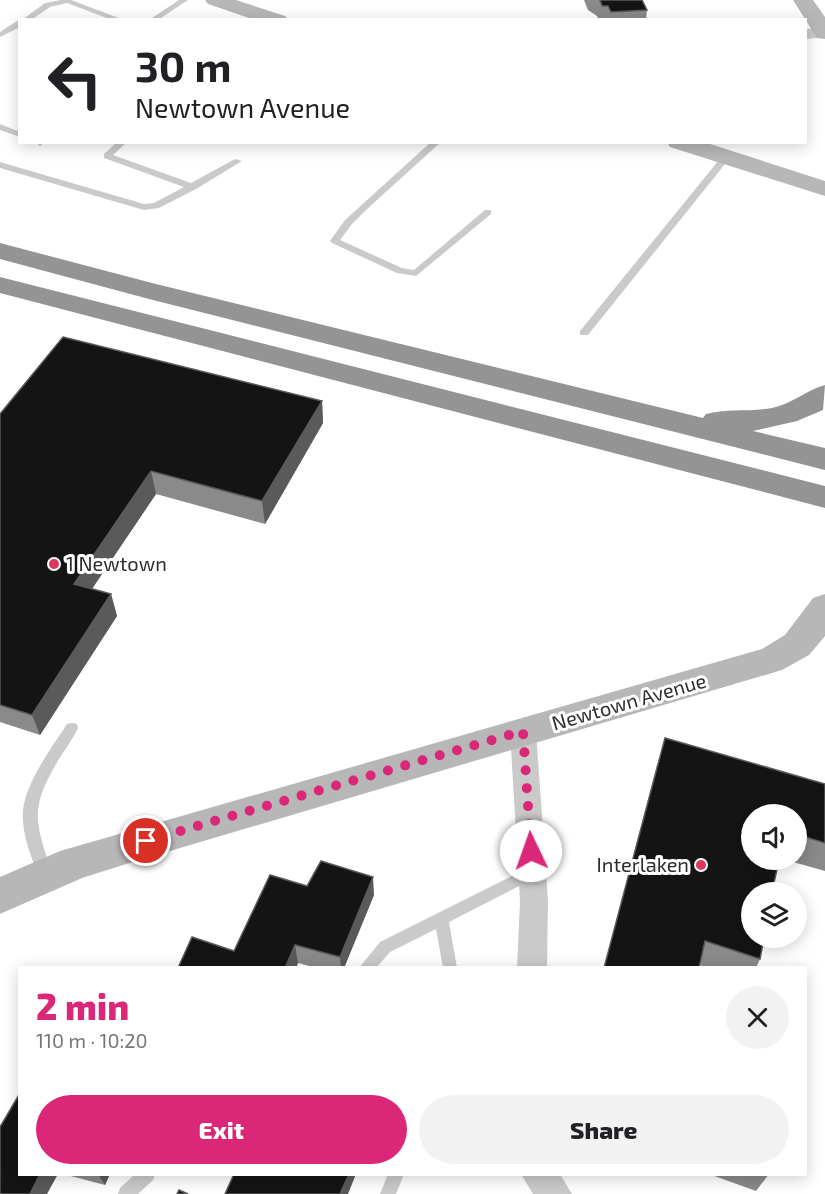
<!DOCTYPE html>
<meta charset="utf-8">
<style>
:root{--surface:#fff;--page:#f2f2f2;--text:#202124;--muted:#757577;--accent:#db2777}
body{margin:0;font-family:"Exo 2",sans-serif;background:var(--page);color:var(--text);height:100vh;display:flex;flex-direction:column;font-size:22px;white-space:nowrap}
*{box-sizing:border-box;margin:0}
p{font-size:20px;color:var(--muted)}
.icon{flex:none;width:33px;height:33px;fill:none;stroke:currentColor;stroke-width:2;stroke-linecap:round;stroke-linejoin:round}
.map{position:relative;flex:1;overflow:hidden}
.details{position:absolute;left:18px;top:966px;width:789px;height:210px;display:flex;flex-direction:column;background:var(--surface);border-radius:0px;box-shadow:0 3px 15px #0003}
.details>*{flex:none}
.banner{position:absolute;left:18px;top:18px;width:789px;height:126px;border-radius:0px;box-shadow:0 3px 15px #0003;background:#fff;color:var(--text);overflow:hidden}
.buttons{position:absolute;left:741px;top:804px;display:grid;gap:12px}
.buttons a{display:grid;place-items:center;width:66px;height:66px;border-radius:50%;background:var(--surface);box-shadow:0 3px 15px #0003;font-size:30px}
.pin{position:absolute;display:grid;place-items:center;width:51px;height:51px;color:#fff;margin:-26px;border:3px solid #fff;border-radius:50%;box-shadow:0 2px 6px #0007}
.me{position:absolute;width:66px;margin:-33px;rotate:357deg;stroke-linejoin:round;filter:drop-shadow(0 0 4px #0008)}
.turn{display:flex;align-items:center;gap:21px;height:126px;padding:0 18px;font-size:27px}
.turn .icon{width:78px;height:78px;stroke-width:2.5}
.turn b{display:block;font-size:42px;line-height:51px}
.round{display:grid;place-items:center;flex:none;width:63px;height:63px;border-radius:32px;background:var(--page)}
.head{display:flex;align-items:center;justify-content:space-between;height:102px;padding:0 18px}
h1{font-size:36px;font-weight:800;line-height:45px;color:var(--accent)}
.cta{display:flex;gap:12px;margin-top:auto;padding:12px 18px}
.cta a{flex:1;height:69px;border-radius:36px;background:var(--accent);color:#fff;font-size:24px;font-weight:800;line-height:69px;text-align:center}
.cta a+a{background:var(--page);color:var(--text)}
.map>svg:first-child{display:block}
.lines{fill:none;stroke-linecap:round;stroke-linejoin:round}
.lane{fill:#cacaca;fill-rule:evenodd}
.street{fill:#cacaca;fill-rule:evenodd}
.secondary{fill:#b7b7b7;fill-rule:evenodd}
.highway{fill:#949494;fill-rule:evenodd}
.wall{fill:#8a8a8a}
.shaded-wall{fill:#5a5a5a}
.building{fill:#141414;stroke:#5a5a5a;stroke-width:1.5}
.route{stroke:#db2777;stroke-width:10;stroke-dasharray:0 18}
.poi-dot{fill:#dd355f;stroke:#fff;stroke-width:2}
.labels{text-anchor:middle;stroke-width:6;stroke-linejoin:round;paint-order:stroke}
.poi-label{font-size:20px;fill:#2d2d2d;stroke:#fff;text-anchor:start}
.street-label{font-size:20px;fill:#2d2d2d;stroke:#fff}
</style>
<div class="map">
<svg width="825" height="1194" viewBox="0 0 825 1194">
<rect width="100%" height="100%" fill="#fff"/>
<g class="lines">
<path class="lane" d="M61 0H71L124 20H112L67 3 50 7 31 20H22L45 3Z
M179 0H188L158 20H149Z
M17 21H20V27L0 37V32Z
M0 124 20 132V137L0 130Z
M35 142H44V143L40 146Z
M117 142H127L113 155 191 183 235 159 242 161 196 189 159 208 144 210 0 168V162L144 204 154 203 184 187 104 158V154Z
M431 142H441L366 210 352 224 340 240 402 268 414 270 485 210H491V214L416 276 397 273 332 243 330 241 345 220Z
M726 154 729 155V159L588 335H580V331L723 155Z
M72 723 77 724 78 728C73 739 65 749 59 759 29 809 35 821 52 873L50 878 45 879 40 878C31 858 21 832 23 810 26 782 52 747 67 724Z
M532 866 537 867 539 872 537 877 449 922 457 968H443L436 929 390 952 376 968H359L380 942Z
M135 1174H155L153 1180 138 1194H118L120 1188Z
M388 1174H404L396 1194H380Z"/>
<path class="street" d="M825 27V37L806 39V29Z
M523 720 532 723 536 731 548 901 547 968H517L520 901 510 731 514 723Z
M521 1174H560L572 1194H533Z"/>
<path class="secondary" d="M205 0H236L285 16 288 20H255L208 4Z
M793 0H813L825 17V39L817 38Z
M667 142H704L825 181V196L670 147Z
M825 594V636L809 655 782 670 126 864 82 878 0 914V877L60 851 762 649 785 635 813 598Z"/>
<path class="highway" d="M0 243 152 283 703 418 706 414C727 408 750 412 772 408 792 404 806 390 825 385L823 410 797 421 753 431 825 448V470L149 299 0 259Z
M0 277 825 486V508L0 293Z"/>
</g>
<path class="wall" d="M584 0H642L647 10 646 20H599L597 16 588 10Z
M322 401 323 423 265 524 156 494 92 589 111 594 117 616 40 735 0 722V414Z
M657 765 825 784V871L786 860H796V814H752L760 959 756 968H707L700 965 699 968H604Z
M307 886 374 895 344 968H317L298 963 296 968H178L234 951Z
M63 1174H110L105 1185Z
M709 1174H769L756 1191Z"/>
<path class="shaded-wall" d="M322 401 323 423 265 524 262 501Z
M151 471 156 494 81 605 74 584Z
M111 594 117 616 40 735 32 715Z
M373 877 374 895 344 968H341L340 957Z
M295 945 298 963 296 968H285Z
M40 1174H58L47 1194H30Z
M98 1174H110L105 1185Z
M349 1174H356L348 1194H340Z"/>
<path class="building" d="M600 0H642L647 10 611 12 608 6H602Z
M63 337 322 401 262 501 151 471 74 584 111 594 32 715 0 705V414Z
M665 738 825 784V843L796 834V814H752V860H779L772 892H752V938H764L760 959 705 941 699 968H604Z
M321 861 373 877 340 957 295 945 285 968H178L192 937 234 951 270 875 307 886Z
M20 1093V1174H40L30 1194H0V1127Z
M234 1174H349L340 1194H225Z
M179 1190 188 1194H177Z"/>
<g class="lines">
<path class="route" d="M146 841 523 731 531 851"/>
</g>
<g class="poi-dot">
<circle cx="54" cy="564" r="6"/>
<circle cx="701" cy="865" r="6"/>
</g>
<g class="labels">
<g class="poi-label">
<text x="66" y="571">1 Newtown</text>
<text x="689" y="872" text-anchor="end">Interlaken</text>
</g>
<g class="street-label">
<text transform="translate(629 702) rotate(-16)" y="7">Newtown Avenue</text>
</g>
</g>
</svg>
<div class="buttons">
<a><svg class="icon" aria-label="sound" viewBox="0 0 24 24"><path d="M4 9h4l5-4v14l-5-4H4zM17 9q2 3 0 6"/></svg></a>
<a><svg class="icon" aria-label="layers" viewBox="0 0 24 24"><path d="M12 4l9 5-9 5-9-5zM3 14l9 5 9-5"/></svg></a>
</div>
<div class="pin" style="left:146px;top:841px;background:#d93025"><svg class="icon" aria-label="arrive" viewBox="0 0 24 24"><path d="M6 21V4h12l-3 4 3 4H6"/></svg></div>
<svg class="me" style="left:531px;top:851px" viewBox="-20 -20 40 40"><circle r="19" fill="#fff"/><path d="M0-13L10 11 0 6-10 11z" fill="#db2777"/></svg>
<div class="banner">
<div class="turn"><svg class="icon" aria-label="left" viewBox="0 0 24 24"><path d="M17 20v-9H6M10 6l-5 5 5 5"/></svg><div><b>30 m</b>Newtown Avenue</div></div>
</div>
<section class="details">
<div class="head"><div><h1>2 min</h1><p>110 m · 10:20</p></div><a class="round"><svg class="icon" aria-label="close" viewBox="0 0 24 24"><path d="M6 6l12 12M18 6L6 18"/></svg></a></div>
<div class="cta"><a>Exit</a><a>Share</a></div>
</section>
</div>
